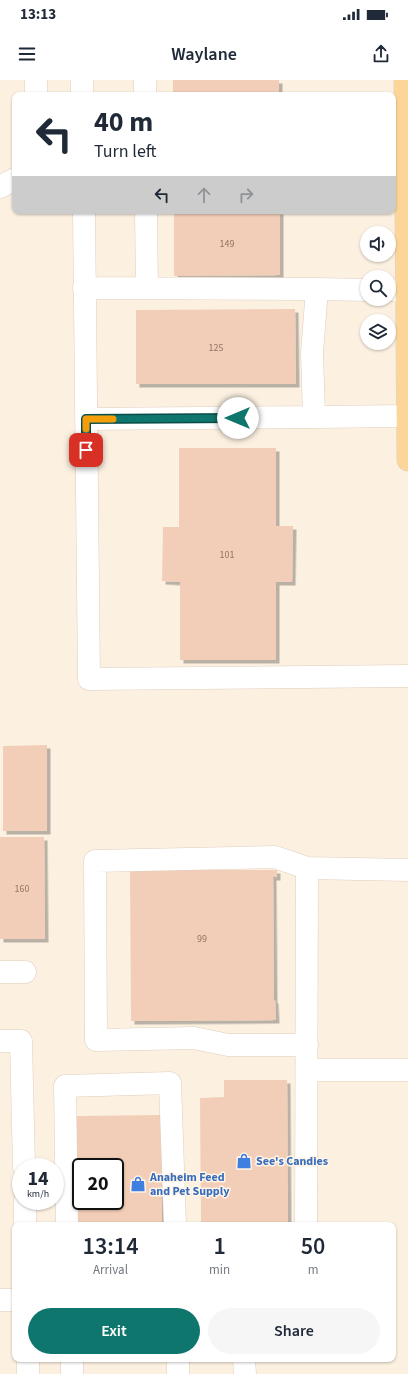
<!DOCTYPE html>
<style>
:root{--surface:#fff;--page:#f6f6f7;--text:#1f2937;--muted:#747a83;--accent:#0f766e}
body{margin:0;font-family:"Source Sans 3",sans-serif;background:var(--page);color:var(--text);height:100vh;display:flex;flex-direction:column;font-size:15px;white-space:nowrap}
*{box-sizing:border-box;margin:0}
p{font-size:13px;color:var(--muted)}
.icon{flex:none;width:22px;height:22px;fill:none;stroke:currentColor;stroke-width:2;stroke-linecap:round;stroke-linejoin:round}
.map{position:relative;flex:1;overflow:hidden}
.details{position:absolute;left:12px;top:1142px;width:384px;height:140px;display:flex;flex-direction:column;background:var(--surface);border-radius:8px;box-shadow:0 1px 3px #0004}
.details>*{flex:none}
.top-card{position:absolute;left:12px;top:12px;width:384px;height:122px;border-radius:8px;box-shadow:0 1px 3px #0004;background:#fff;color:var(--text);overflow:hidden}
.controls{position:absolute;left:360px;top:146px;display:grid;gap:8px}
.controls a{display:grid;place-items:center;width:36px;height:36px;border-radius:50%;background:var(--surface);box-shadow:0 1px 3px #0004;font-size:20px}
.speed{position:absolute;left:12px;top:1078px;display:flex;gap:8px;font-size:20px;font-weight:700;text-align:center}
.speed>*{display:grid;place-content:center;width:52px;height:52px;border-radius:50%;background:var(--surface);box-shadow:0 1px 3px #0004;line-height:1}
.speed small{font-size:10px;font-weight:400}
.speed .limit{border:2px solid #111;border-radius:6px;background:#fff;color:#111}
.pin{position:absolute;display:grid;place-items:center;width:34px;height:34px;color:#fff;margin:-17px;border-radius:8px;box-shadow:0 2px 6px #0006}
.me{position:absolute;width:44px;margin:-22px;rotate:270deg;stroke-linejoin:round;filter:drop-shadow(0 0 3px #0008)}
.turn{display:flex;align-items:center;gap:14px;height:84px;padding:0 16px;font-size:18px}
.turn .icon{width:52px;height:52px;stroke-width:2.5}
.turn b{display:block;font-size:28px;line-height:34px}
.lanes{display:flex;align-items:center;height:38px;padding:0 16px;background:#0003;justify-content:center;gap:20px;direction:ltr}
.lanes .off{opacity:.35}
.eta{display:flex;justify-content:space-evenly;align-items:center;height:68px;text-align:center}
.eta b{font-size:24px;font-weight:600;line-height:28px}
.action{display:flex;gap:8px;margin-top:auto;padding:8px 16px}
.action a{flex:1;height:46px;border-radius:24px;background:var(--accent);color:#fff;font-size:16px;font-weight:600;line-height:46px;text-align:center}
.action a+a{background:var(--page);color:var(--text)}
.status{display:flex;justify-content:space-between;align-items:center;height:28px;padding:0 20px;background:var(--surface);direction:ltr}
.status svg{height:11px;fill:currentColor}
header{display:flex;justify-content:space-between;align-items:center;height:52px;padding:0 16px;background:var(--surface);font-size:18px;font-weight:600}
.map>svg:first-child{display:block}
.building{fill:#f2ceb8;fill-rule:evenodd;filter:url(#shadow)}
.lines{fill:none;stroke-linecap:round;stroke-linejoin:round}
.minor-casing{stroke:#e0cdbd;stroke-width:23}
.major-casing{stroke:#dbd3cf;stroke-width:23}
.minor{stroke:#fff;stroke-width:22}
.major{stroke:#fcd598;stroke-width:22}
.route-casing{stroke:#0a4d48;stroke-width:10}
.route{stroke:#0f766e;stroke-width:7}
.slow{stroke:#f59e0b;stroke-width:7}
.labels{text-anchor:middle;stroke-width:3;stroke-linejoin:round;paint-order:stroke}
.number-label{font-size:10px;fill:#937464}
.shop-label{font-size:12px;font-weight:bold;fill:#366cbe;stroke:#fff5e7;text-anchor:start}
</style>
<div class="status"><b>13:13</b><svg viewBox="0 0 49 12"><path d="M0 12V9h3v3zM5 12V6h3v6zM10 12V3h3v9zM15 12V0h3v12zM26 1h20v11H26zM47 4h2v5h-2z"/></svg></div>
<header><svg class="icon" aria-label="menu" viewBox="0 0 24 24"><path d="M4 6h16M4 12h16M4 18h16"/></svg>Waylane<svg class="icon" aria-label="share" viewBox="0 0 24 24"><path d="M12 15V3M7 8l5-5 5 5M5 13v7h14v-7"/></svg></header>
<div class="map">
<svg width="408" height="1294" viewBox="0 0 408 1294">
<defs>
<filter id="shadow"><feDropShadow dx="3.5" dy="3.5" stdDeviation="0" flood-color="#0004"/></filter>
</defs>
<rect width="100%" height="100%" fill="#fcf1e1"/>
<path class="building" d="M173 0H279V15H173Z
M174 131H280V195L174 196Z
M295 229 296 304H136V230Z
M179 368H276V446H293L292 502H276V580H180V502L162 501 163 447H179Z
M47 665V751H3V666Z
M0 757H44L45 859H0Z
M130 790H277V797H273L274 920H275L276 940 131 941Z
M224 1000H287L288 1145H201L200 1018 224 1017Z
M161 1035 162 1145H76L75 1036ZM81 1087H115V1121H81Z"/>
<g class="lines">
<g class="minor-casing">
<path id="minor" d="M82 0V15
M145 0V15
M36 15V0
M0 107 15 99
M84 131 89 599 408 596
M146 131 147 208
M84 208 317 209
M367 210 317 209 312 273 314 337 408 336
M389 210 408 211
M86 339 314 337
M307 788 275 777 95 781 96 960 194 958 228 965H307
M0 892H25
M0 961H21L24 1087
M307 990H408
M25 1121V1145
M67 1145 65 1006 170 1003 175 1145
M306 1145 307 788 408 790
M0 1220H15
M244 1279 245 1294
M28 1294V1279
M72 1294V1279
M178 1294V1279"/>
</g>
<g class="major-casing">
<path id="major" d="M405 0 408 380"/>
</g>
<use href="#minor" class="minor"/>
<use href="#major" class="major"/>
</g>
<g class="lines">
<g class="route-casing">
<path id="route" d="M86 370V339L238 338"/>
</g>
<use href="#route" class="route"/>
<path class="slow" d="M86 349V339H113"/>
</g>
<defs>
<g id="shop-bare" transform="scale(1.2)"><path d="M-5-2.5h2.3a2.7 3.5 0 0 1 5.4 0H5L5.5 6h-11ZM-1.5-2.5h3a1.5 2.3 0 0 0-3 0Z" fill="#3f7fe0" stroke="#fff5e7" stroke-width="2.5" paint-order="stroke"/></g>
</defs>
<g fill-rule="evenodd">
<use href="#shop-bare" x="244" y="1081"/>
<use href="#shop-bare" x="138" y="1104"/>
</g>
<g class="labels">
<g class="number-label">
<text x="227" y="167">149</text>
<text x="216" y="271">125</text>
<text x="227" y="478">101</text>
<text x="22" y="812">160</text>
<text x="202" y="862">99</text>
</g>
<g class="shop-label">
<text x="256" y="1085">See's Candies</text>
<text x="150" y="1101">Anaheim Feed<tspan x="150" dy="14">and Pet Supply</tspan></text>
</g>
</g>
</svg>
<div class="controls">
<a><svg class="icon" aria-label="sound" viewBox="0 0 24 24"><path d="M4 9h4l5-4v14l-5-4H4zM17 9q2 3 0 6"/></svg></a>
<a><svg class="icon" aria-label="search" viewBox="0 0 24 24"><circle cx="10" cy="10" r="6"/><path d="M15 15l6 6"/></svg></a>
<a><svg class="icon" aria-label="layers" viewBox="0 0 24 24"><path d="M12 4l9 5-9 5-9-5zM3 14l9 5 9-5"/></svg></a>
</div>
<div class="speed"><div>14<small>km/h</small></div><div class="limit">20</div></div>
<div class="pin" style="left:86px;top:370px;background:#d93025"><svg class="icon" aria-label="arrive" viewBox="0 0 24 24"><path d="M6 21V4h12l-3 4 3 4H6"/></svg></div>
<svg class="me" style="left:238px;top:338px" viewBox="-20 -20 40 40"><circle r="19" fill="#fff"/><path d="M0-13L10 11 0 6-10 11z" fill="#0f766e"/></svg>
<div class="top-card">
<div class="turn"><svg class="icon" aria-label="left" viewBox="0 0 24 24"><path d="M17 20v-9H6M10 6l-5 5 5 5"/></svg><div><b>40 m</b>Turn left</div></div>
<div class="lanes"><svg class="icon" aria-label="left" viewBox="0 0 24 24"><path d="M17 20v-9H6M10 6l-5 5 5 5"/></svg><svg class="icon off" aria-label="ahead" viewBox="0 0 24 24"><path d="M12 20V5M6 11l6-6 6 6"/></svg><svg class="icon off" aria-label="right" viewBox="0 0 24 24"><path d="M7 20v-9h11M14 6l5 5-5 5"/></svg></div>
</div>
<section class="details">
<div class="eta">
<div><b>13:14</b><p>Arrival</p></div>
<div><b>1</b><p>min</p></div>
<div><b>50</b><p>m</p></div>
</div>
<div class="action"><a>Exit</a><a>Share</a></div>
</section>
</div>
